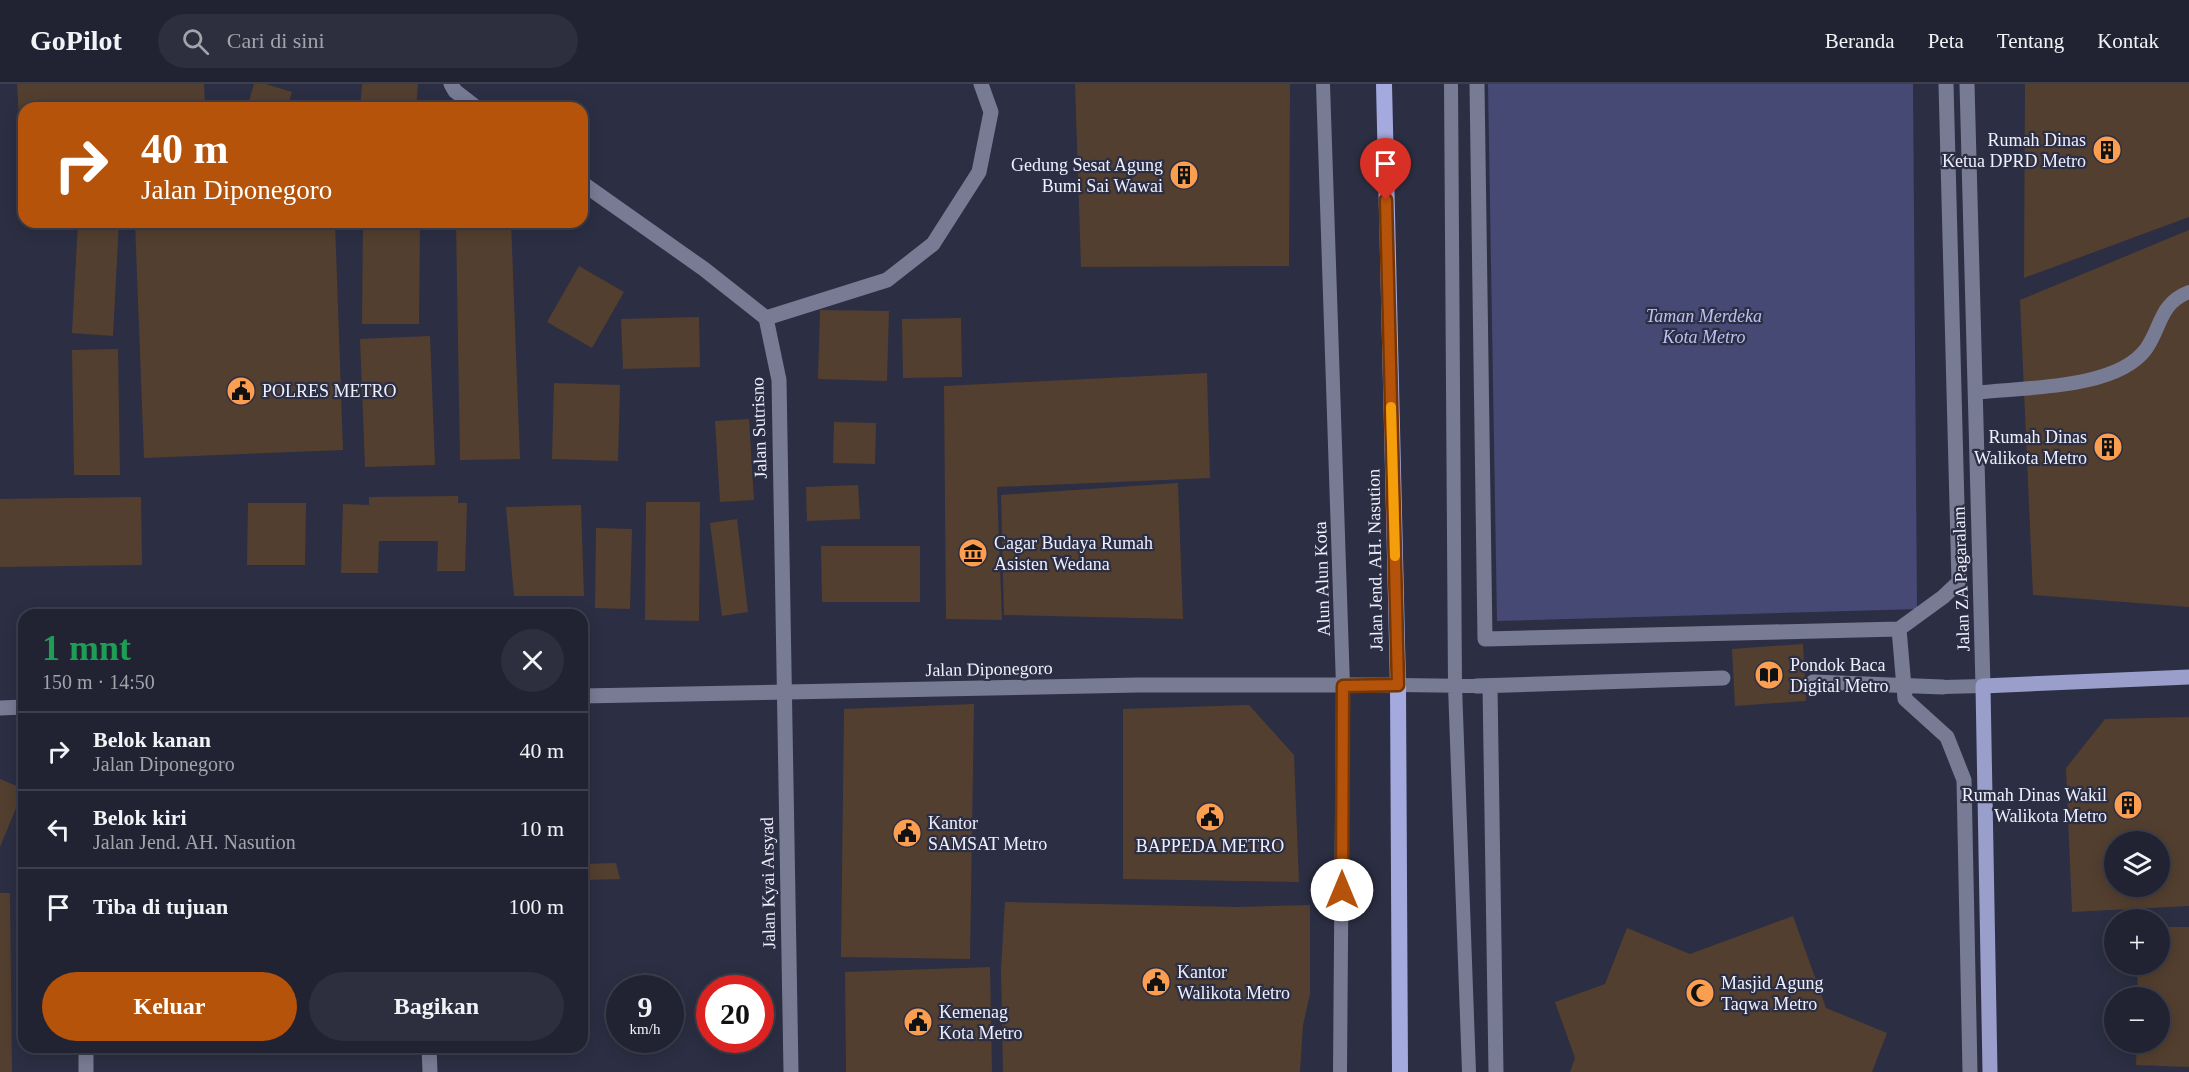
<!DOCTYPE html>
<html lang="id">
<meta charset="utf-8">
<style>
:root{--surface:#212232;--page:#2d2f3e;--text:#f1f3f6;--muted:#a2a4ac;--line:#3e3f4d;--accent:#b45309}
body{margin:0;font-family:Georgia,serif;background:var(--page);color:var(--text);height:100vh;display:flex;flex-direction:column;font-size:22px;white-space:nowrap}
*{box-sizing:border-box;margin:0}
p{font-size:20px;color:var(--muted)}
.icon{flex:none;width:33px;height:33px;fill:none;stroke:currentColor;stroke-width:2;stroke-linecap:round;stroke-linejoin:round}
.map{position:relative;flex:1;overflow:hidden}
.drawer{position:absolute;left:18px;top:525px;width:570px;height:444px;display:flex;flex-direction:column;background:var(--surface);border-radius:18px;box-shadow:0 3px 15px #0003,0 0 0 2px var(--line)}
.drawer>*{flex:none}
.hud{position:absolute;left:18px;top:18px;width:570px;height:126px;border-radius:18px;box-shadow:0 3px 15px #0003,0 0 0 2px var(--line);background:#b45309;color:#fff;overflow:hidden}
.fabs{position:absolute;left:2104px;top:747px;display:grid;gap:12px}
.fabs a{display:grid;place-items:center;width:66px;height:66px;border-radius:50%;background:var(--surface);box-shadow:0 3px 15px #0003,0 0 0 2px var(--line);font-size:30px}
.speed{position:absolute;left:606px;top:891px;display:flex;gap:12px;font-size:30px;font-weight:700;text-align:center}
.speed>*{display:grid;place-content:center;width:78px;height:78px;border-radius:50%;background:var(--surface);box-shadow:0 3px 15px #0003,0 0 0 2px var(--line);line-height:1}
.speed small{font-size:15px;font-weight:400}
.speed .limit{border:9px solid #d22;background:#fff;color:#111}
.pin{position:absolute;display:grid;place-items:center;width:51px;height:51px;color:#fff;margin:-62px -26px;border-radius:50% 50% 50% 0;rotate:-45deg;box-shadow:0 0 6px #0007}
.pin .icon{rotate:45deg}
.me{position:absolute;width:66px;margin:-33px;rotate:0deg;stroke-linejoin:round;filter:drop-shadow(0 0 4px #0008)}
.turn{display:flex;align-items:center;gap:21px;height:126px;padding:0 24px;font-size:27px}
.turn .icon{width:78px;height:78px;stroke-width:2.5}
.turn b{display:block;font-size:42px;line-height:51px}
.round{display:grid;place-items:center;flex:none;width:63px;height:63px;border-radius:32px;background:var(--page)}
.overview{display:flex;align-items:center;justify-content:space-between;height:102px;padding:0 24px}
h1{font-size:36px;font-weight:600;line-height:45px;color:#1e9e55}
.primary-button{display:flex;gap:12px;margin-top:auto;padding:12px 24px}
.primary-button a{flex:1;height:69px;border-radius:36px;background:var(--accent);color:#fff;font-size:24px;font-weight:600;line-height:69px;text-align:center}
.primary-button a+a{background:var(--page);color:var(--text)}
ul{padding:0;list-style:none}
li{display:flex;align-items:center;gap:18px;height:78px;padding:0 24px;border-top:2px solid var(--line)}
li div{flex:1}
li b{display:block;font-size:22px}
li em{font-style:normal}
header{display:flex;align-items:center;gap:36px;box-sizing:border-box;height:84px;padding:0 30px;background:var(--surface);border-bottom:2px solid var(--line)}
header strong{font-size:28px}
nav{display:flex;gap:33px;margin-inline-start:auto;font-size:21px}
.search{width:420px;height:54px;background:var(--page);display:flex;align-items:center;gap:15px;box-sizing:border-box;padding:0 21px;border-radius:33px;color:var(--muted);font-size:22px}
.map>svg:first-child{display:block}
.green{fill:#464974}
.building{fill:#533f2f;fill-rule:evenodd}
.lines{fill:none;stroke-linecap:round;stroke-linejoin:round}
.service{stroke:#787b94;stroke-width:14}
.pedestrian{stroke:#787b94;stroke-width:15}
.minor{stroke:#787b94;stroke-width:15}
.tertiary{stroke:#787b94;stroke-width:15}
.secondary{stroke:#787b94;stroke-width:15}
.primary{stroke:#999ecb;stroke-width:15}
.trunk{stroke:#a4aade;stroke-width:16}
.route-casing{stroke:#753606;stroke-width:15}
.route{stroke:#b45309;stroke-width:10}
.slow{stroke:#f59e0b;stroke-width:10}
.labels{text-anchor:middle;stroke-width:4.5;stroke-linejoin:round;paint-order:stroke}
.poi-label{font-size:18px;fill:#eef0fe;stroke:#2c2e43;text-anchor:start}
.park-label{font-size:18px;font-style:italic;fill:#bcc1f5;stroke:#2c2e43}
.street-label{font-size:18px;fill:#eef0fe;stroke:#2c2e43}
</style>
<header>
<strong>GoPilot</strong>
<div class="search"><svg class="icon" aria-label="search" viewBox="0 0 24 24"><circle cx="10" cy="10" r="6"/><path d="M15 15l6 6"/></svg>Cari di sini</div>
<nav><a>Beranda</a><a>Peta</a><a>Tentang</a><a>Kontak</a></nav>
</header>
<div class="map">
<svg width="2189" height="988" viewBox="0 0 2189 988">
<rect width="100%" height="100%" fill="#2c2e43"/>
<path class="green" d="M1488 0H1913L1917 525 1497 537Z"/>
<path class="building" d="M17 0H204L205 24H24V34H19Z
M254 0H266L292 8 287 24H247Z
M362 0H418L416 24H360Z
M1075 0H1290L1289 182 1081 183Z
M2025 0H2189V133L2024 194Z
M78 138H119L113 252 72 249Z
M135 138H335L343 366 144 374Z
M363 138H420L419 240H362Z
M456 138H511L520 375 460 376Z
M2189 146V523L2033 511 2020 216Z
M579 182 624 208 592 264 547 238Z
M820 226 889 227 887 297 818 295Z
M699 233 700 283 623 285 621 235Z
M961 234 962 293 903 294 902 235Z
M430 252 435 381 365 383 360 255Z
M118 265 120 391H74L72 266Z
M1207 289 1210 394 997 403 1002 536 946 535 944 302Z
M554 299 620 301 618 377 552 375Z
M749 335 754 416 720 418 715 337Z
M834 338 876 339 875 380 833 379Z
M1178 399 1183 535 1004 531 1001 411Z
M858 401 860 435 807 437 806 403Z
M458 412V419H467L465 487H437L438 457H379L378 489H341L343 420 369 421V413Z
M141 413 142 481 0 483V415Z
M646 418H700L699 537 645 536Z
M248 419H306L305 481H247Z
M581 421 584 512H514L506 423Z
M737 435 748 528 722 532 710 439Z
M596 444 632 445 630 525 595 524Z
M821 462H920V518H822Z
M1803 560 1806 617 1735 622 1732 565Z
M974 620 970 875 841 873 844 625Z
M1249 621 1294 671 1299 798 1123 795V625Z
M2189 633V822L2072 828 2066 684 2105 635ZM2115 758H2160V802H2115Z
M0 695 24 705 0 763Z
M616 779 620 795 585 796V819H582V780Z
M0 809H10L12 988H0Z
M1005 818 1236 823 1310 821V910L1303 941 1300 988H1003L1001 885Z
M1793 832 1826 924 1887 949 1872 988H1570L1575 974 1555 918 1605 900 1627 844 1690 870Z
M2160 843H2189V983L2136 981 2137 958H2160V914H2137L2138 880H2160Z
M990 883 992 988H846L845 888Z"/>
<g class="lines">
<path class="service" d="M1323 0 1343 602 1340 988
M1451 0 1455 602 1469 988
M1975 309C2022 303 2116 306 2146 265 2162 242 2159 220 2189 208
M1398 601 1476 602
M1943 603 1983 602"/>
<path class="pedestrian" d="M1477 0 1485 555 1899 545 1943 513 1959 498 1946 0
M1899 545 1905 615 1947 653 1964 696 1970 988
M1813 598 1943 603
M1476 602 1723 594
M1490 602 1496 988"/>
<path class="minor" d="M451 0 455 7 477 24
M582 99 704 185 766 234 779 296 791 988
M766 234 887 196 933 160 979 88 991 28 981 0
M86 963V988
M429 963 430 988"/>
<path class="tertiary" d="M582 612 1138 601H1398
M0 624 24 623"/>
<path class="secondary" d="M1967 0 1983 602"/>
<path class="primary" d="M1990 988 1983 602 2189 593"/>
<path class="trunk" d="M1384 0 1398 601 1400 988"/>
</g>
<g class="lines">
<g class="route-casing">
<path id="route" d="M1342 806 1343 602 1398 601 1386 116"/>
</g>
<use href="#route" class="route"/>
<path class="slow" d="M1391 323 1395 472"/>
</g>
<defs>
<g id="building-disc" transform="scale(1.5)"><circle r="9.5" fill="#fb9e50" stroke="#2c2e43"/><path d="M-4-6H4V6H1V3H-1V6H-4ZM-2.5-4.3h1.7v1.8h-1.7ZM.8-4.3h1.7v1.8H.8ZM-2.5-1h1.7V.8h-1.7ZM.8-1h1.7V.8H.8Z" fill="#111"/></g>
<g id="civic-disc" transform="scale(1.5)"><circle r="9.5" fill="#fb9e50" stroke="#2c2e43"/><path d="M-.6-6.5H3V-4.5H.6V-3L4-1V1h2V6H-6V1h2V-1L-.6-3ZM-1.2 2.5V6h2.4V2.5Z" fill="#111"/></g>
<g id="museum-disc" transform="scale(1.5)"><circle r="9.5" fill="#fb9e50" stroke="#2c2e43"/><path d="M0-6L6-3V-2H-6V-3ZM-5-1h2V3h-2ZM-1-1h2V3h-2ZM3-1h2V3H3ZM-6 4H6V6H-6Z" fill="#111"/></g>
<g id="library-disc" transform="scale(1.5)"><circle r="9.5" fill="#fb9e50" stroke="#2c2e43"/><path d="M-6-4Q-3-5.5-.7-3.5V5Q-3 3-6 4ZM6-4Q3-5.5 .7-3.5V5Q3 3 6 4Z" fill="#111"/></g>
<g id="mosque-disc" transform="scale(1.5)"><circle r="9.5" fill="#fb9e50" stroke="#2c2e43"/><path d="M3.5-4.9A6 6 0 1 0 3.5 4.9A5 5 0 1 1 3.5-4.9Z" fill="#111"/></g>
</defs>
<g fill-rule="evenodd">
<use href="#building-disc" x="2107" y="66"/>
<use href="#building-disc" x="1184" y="91"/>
<use href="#civic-disc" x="241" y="307"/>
<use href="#building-disc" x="2108" y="363"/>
<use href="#museum-disc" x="973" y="469"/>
<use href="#library-disc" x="1769" y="591"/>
<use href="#building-disc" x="2128" y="721"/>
<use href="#civic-disc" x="1210" y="733"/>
<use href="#civic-disc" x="907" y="749"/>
<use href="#civic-disc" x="1156" y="898"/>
<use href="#mosque-disc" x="1700" y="909"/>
<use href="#civic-disc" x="918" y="938"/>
</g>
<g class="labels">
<g class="poi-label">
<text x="2086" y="62" text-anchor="end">Rumah Dinas<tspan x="2086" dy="21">Ketua DPRD Metro</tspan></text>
<text x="1163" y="87" text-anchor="end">Gedung Sesat Agung<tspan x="1163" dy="21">Bumi Sai Wawai</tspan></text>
<text x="262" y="313">POLRES METRO</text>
<text x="2087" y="359" text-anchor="end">Rumah Dinas<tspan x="2087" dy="21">Walikota Metro</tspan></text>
<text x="994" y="465">Cagar Budaya Rumah<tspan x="994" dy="21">Asisten Wedana</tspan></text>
<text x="1790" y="587">Pondok Baca<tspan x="1790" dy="21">Digital Metro</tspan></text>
<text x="2107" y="717" text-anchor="end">Rumah Dinas Wakil<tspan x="2107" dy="21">Walikota Metro</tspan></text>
<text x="928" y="745">Kantor<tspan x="928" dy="21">SAMSAT Metro</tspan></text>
<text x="1210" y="768" text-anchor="middle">BAPPEDA METRO</text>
<text x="1177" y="894">Kantor<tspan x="1177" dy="21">Walikota Metro</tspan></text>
<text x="1721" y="905">Masjid Agung<tspan x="1721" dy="21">Taqwa Metro</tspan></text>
<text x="939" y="934">Kemenag<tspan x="939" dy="21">Kota Metro</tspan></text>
</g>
<g class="park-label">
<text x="1704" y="238">Taman Merdeka<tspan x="1704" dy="21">Kota Metro</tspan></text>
</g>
<g class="street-label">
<text transform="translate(759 344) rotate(-92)" y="6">Jalan Sutrisno</text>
<text transform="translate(1375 476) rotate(-91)" y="6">Jalan Jend. AH. Nasution</text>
<text transform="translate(1322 495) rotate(-92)" y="6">Alun Alun Kota</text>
<text transform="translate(1961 495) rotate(-92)" y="6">Jalan ZA Pagaralam</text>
<text transform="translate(989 585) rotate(-1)" y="6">Jalan Diponegoro</text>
<text transform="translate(768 799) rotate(-91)" y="6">Jalan Kyai Arsyad</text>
</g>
</g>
</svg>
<div class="fabs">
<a><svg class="icon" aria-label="layers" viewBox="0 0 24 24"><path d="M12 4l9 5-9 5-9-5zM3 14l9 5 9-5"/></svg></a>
<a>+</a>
<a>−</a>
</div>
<div class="speed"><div>9<small>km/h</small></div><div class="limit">20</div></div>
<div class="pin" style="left:1386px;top:116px;background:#d93025"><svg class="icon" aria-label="arrive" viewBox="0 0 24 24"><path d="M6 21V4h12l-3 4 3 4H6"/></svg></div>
<svg class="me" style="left:1342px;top:806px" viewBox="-20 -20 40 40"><circle r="19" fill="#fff"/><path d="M0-13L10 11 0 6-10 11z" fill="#b45309"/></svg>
<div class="hud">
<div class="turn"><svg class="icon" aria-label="right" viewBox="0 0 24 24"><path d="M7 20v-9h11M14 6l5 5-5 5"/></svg><div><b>40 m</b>Jalan Diponegoro</div></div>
</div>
<section class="drawer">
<div class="overview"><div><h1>1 mnt</h1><p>150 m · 14:50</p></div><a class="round"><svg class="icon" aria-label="close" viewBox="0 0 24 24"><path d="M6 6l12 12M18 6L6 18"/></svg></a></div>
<ul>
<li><svg class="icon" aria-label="right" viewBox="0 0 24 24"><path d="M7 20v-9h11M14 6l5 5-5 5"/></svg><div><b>Belok kanan</b><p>Jalan Diponegoro</p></div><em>40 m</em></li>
<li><svg class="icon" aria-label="left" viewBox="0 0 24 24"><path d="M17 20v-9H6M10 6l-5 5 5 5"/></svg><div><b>Belok kiri</b><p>Jalan Jend. AH. Nasution</p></div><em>10 m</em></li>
<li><svg class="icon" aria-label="arrive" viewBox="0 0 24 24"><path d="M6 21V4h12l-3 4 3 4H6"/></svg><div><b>Tiba di tujuan</b></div><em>100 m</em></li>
</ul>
<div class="primary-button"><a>Keluar</a><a>Bagikan</a></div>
</section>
</div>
